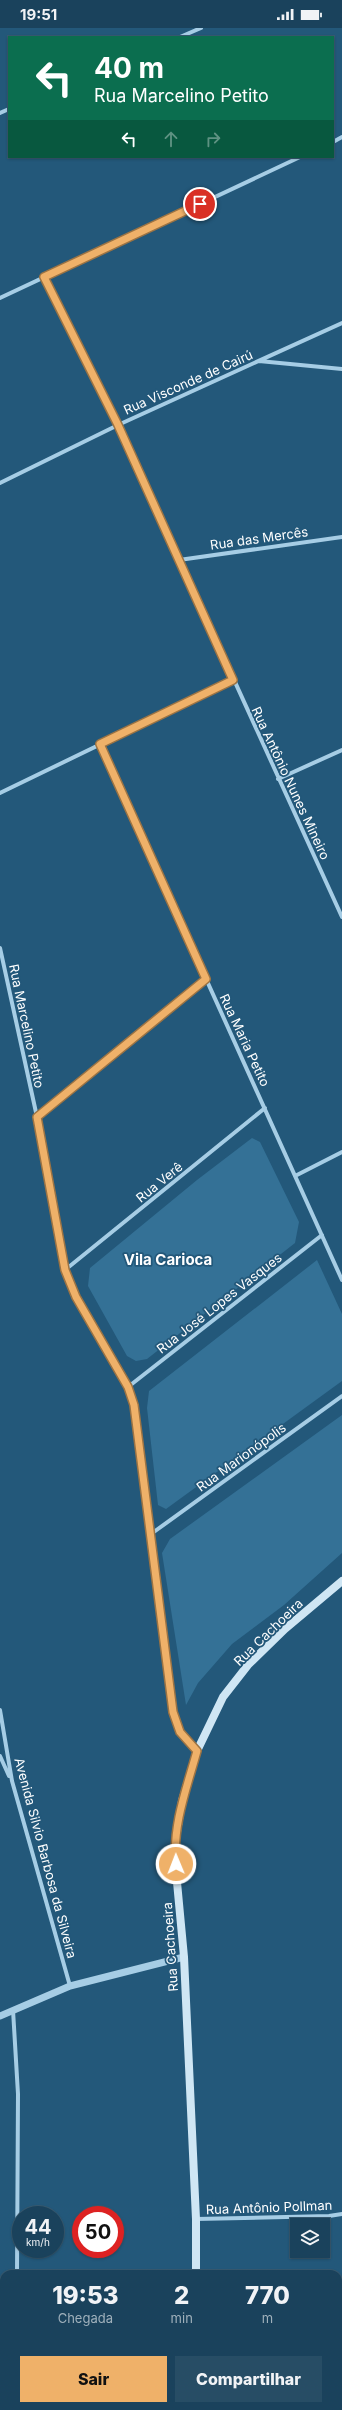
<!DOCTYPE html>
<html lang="pt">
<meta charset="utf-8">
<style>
:root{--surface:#1a425c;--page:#274d65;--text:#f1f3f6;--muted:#9fb0bb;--line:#385b72;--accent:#efb169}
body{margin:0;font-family:Inter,sans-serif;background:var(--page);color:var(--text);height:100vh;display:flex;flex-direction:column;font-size:15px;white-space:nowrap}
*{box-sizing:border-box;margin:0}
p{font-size:13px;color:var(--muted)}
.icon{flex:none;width:22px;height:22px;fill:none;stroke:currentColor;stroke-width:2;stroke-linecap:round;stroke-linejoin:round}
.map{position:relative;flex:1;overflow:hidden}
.drawer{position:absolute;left:0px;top:2242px;width:342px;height:140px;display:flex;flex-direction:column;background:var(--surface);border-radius:12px 12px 0 0;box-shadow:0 1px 3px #0004,0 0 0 1px var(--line)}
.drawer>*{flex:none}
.guide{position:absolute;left:8px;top:8px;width:326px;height:122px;border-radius:0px;box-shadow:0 1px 3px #0004,0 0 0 1px var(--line);background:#0b6e4f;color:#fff;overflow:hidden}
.tools{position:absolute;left:290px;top:2190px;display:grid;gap:8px}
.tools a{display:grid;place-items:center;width:40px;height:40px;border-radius:0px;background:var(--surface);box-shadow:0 1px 3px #0004,0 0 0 1px var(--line);font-size:20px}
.speed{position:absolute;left:12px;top:2178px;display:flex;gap:8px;font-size:20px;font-weight:700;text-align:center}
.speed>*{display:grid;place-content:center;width:52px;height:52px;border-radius:50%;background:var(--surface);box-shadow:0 1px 3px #0004,0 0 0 1px var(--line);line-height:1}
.speed small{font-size:10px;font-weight:400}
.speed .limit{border:6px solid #d22;background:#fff;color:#111}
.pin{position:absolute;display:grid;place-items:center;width:34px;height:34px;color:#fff;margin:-17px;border:2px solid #fff;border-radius:50%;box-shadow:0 1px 4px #0007}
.me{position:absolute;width:44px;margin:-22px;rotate:359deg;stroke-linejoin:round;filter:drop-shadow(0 0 3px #0008)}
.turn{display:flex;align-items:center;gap:14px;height:84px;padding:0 20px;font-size:18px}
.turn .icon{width:52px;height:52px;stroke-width:2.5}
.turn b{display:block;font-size:28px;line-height:34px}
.lanes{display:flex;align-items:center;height:38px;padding:0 20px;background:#0003;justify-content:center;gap:20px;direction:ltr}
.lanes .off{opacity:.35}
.eta{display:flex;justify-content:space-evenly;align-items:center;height:68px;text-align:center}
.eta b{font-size:24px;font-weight:800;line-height:28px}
.action{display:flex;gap:8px;margin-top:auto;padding:8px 20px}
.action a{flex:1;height:46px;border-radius:0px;background:var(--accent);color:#111;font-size:16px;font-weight:800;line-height:46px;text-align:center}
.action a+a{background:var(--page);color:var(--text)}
.status{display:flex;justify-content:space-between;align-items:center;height:28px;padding:0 20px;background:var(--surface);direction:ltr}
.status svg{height:11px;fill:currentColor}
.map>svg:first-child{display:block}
.green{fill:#347196}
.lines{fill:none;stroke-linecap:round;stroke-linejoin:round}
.minor{stroke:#a6cde5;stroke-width:4}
.tertiary{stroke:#a6cde5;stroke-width:7}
.secondary{stroke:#cfe6f4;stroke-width:8}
.route-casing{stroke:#9b7344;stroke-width:10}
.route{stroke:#efb169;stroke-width:7}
.labels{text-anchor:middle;stroke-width:3.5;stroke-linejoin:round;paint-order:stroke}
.street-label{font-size:13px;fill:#fff;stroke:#23587a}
.quarter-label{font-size:15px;font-weight:bold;fill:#fff;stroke:#23587a}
</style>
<div class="status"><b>19:51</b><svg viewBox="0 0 49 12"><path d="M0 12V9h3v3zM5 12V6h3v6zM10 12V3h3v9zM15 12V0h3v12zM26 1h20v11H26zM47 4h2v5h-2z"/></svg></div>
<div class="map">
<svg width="342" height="2382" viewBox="0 0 342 2382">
<rect width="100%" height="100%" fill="#23587a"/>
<path class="green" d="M252 1110 260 1114 299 1194 295 1215 147 1331 136 1333 127 1328 88 1258 90 1240 197 1152Z
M317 1232 342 1286V1353L166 1481 158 1477 147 1380 149 1363Z
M342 1387V1525L284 1577 232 1616 198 1655 186 1677 162 1525 170 1511Z"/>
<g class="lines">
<path class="minor" d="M180 9 201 0
M0 85 9 81
M333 114 342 109
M44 249 118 397 342 889
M0 270 300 129
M259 333 342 341
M0 455 118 397 342 295
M179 532 342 509
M100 716 342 1252
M278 751 342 722
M0 765 233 652
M0 920 37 1089 65 1242 76 1269 128 1359 133 1377 173 1684 180 1704 197 1723
M37 1089 206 951
M295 1148 342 1124
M65 1242 265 1080
M128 1359 322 1207
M151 1506 342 1368
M0 1682 12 1753 70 1958
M0 1728 9 1748
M13 1982 18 2066 17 2246
M196 2191 329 2188 342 2186
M338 2343H342
M0 2367 4 2368
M89 2378 124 2382"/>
<path class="tertiary" d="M0 1988 70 1958 184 1929"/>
<path class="secondary" d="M196 2246V2191L184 1929 174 1822 182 1773 197 1723 223 1669 248 1637 285 1601 342 1553
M194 2382V2378"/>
</g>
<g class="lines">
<g class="route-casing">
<path id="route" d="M176 1836C172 1798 187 1759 197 1723L180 1704 173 1684 134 1377 128 1359 76 1269 65 1242 37 1089 206 951 100 716 233 652 118 397 44 249 200 176"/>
</g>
<use href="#route" class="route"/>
</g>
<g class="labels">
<g class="street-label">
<text transform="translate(188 354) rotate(-24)" y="5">Rua Visconde de Cairú</text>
<text transform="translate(259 510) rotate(-8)" y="5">Rua das Mercês</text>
<text transform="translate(291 755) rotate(65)" y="5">Rua Antônio Nunes Mineiro</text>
<text transform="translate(27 998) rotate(78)" y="5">Rua Marcelino Petito</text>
<text transform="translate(245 1012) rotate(65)" y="5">Rua Maria Petito</text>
<text transform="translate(159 1154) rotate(-39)" y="5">Rua Verê</text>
<text transform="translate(219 1275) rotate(-38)" y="5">Rua José Lopes Vasques</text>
<text transform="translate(241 1429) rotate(-36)" y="5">Rua Marionópolis</text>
<text transform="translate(268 1604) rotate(-44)" y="5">Rua Cachoeira</text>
<text transform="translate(46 1830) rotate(75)" y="5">Avenida Silvio Barbosa da Silveira</text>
<text transform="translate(170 1919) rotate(-94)" y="5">Rua Cachoeira</text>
<text transform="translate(269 2179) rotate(-2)" y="5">Rua Antônio Pollman</text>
</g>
<g class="quarter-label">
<text x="168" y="1237">Vila Carioca</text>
</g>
</g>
</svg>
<div class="tools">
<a><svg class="icon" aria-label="layers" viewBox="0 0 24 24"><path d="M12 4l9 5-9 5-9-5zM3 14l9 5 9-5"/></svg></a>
</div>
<div class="speed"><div>44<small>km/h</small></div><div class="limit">50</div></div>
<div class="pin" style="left:200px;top:176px;background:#d93025"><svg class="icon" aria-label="arrive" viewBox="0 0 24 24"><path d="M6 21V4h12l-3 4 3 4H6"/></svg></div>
<svg class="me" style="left:176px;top:1836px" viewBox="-20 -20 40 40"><circle r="17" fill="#efb169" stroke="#fff" stroke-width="3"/><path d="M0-11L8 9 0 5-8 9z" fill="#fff"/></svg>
<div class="guide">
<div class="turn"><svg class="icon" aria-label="left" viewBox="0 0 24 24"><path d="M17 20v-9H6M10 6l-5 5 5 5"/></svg><div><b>40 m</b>Rua Marcelino Petito</div></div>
<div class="lanes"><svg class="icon" aria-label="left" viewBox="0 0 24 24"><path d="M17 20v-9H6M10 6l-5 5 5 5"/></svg><svg class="icon off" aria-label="ahead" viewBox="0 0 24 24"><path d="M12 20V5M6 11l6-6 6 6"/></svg><svg class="icon off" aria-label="right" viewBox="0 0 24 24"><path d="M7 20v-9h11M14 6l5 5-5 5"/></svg></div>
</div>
<section class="drawer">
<div class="eta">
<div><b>19:53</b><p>Chegada</p></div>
<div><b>2</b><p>min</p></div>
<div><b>770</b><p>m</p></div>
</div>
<div class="action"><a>Sair</a><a>Compartilhar</a></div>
</section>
</div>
